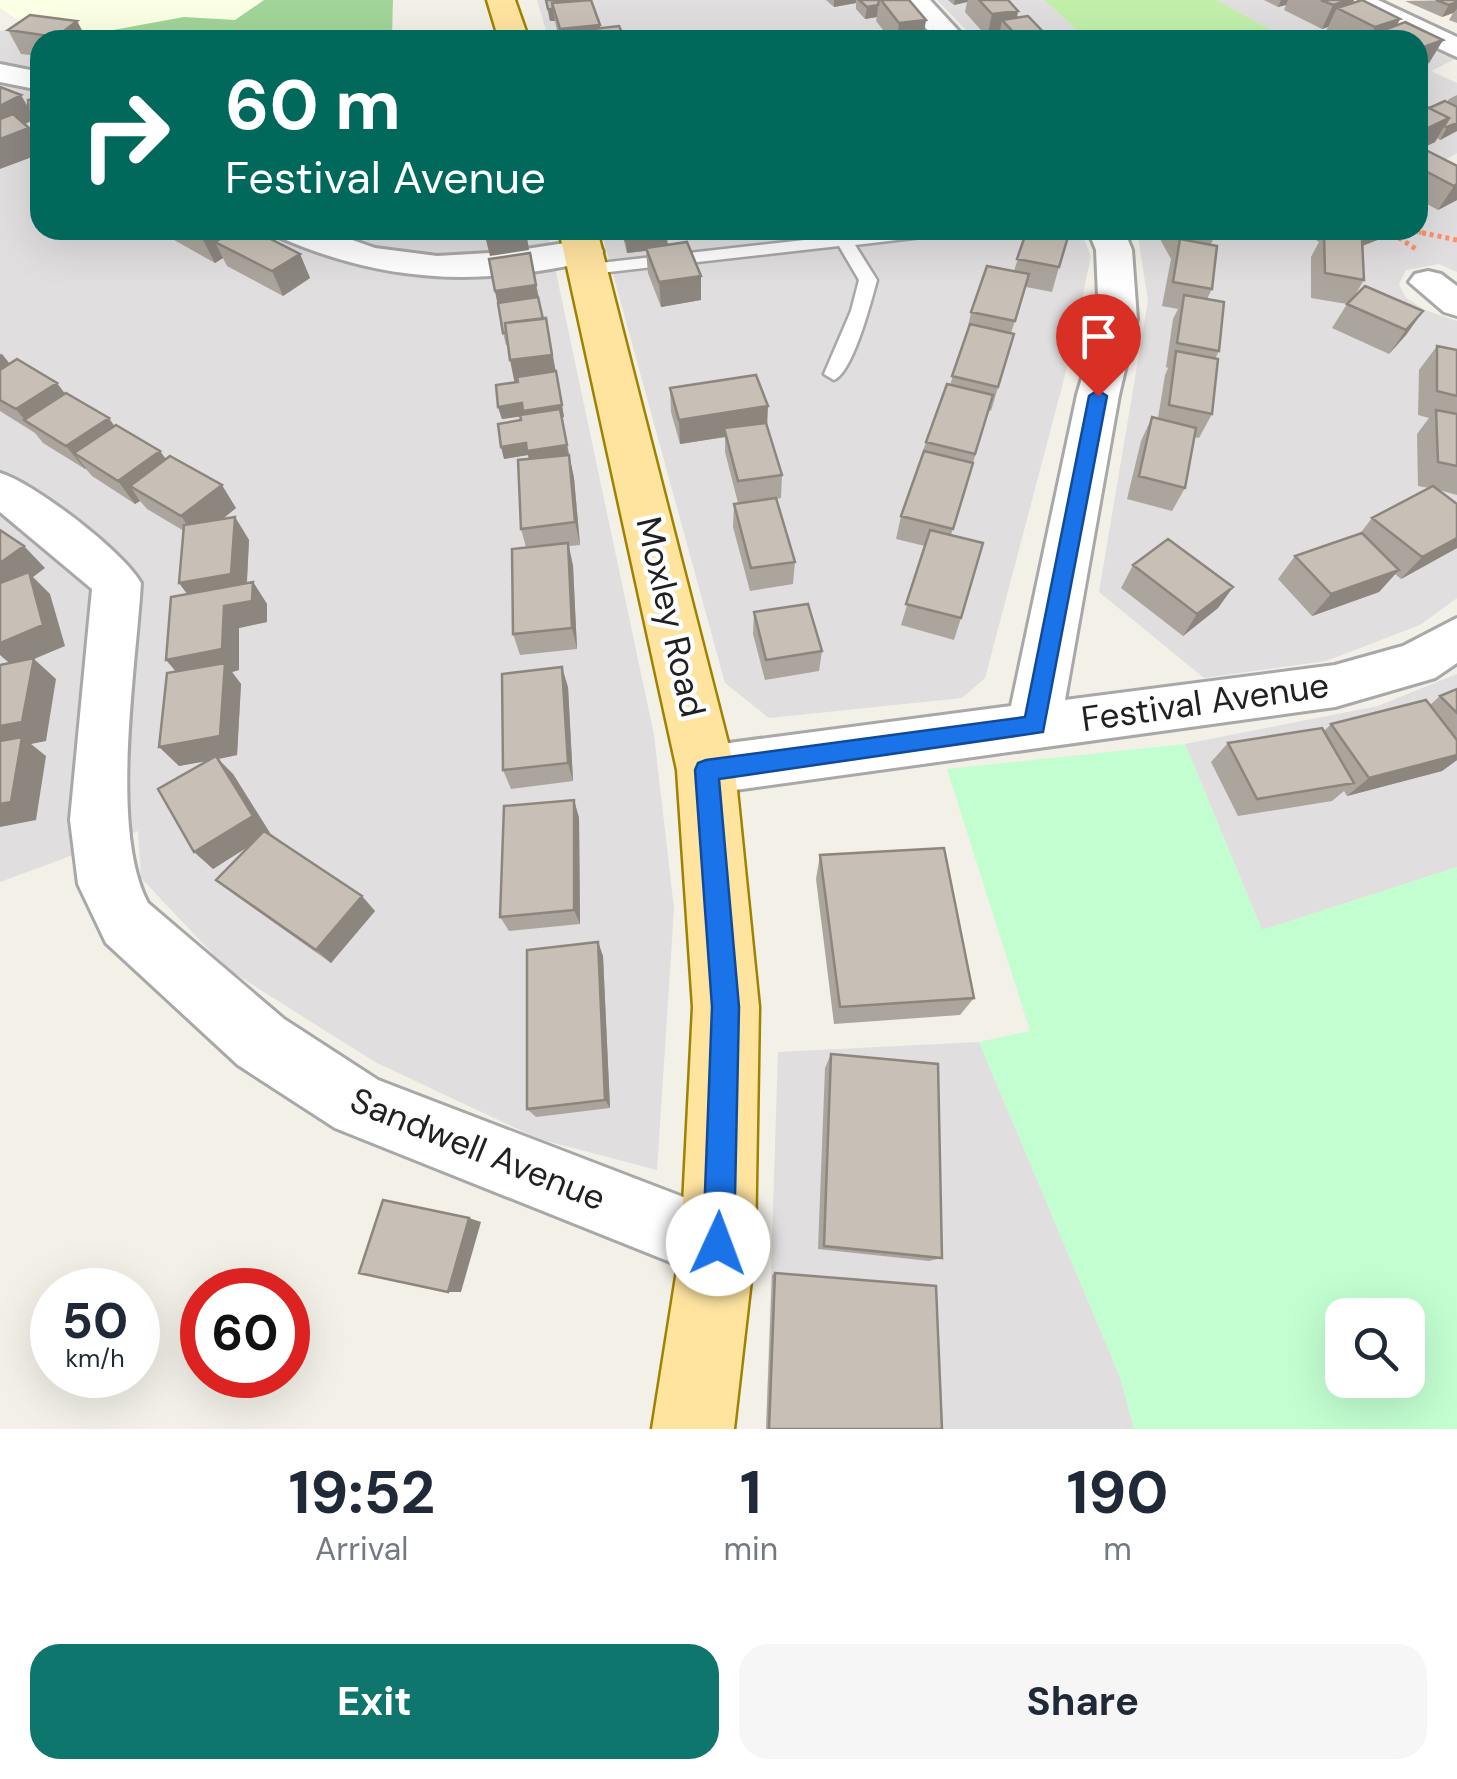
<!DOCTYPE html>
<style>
:root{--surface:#fff;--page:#f6f6f7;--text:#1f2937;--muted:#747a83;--accent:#0f766e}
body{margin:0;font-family:"DM Sans",sans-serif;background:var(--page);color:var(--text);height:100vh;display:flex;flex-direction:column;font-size:38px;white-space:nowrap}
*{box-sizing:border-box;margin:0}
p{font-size:32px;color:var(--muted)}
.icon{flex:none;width:55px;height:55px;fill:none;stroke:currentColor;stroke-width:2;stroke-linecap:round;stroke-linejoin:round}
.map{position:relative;height:1429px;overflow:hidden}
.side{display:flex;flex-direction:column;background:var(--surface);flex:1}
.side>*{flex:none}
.banner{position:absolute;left:30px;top:30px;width:1398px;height:210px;border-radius:30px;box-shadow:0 10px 40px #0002;background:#00695c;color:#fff;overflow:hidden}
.tools{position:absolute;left:1325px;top:1298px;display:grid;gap:20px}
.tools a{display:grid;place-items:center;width:100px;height:100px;border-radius:20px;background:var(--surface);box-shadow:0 10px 40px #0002;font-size:50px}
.speed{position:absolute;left:30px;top:1268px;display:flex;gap:20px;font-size:50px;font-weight:700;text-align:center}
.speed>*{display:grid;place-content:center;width:130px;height:130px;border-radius:50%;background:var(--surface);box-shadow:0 10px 40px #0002;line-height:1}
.speed small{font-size:25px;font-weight:400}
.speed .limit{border:15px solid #d22;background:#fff;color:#111}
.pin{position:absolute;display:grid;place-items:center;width:85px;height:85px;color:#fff;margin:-102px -42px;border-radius:50% 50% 50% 0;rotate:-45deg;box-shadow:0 0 10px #0007}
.pin .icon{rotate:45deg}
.me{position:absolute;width:110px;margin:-55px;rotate:2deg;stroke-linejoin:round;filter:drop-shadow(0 0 8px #0008)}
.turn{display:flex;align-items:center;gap:35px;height:210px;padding:0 30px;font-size:45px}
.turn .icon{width:130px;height:130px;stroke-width:2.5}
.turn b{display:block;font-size:70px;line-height:85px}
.eta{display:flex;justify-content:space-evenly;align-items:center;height:170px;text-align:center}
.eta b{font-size:60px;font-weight:700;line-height:70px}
.action{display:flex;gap:20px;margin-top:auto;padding:20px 30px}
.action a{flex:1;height:115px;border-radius:30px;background:var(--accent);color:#fff;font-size:40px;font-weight:700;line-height:115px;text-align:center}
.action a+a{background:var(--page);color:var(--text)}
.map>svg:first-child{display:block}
.residential{fill:#e0dede}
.education{fill:#fbffe4}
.grass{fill:#c2f0aa}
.forest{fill:#a2d599}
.park{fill:#c2fed0;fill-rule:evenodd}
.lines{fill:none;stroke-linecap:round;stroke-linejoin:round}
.service-casing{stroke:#a8a8a8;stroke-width:5}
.minor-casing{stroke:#a8a8a8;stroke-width:6}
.primary-casing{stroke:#9f8200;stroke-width:5}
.path-far1{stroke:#ff916c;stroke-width:4;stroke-dasharray:2.5 2.5;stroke-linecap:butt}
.path{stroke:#ff916c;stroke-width:5;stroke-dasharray:4 4;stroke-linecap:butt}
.service{fill:#fff;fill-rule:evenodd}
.minor{fill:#fff;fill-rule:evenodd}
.primary{fill:#ffe4a0;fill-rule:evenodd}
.wall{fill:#aca59d}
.shaded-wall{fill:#8c867f}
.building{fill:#c8c0b6;stroke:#8c867f;stroke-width:2.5}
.route{fill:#1a73e8;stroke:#114b97;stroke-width:2.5}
.labels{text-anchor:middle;stroke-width:9;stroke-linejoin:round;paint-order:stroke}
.street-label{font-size:35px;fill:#212121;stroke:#fff}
</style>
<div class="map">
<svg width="1457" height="1429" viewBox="0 0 1457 1429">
<rect width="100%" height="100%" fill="#f2f0e7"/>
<path class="residential" d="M537 0H893L934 40H549Z
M937 0H1044L1088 40H976Z
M1217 0H1341L1457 58 1431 71 1457 83V153L1428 169 1457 184V272L1439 264 1406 270 1399 284 1406 298 1425 310 1457 321V598L1420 625 1326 661 1204 678 1099 592 1148 301 1137 230H1418V40H1289Z
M28 27 120 40H40V230H547L654 735 674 909 657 1170 539 1139 375 1062 226 968 141 878 138 831 0 882V31Z
M601 230H1080L1091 256 1069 360 985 678 962 698 769 718 725 683Z
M1457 674V867L1262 930 1185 744 1378 706Z
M979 1042 1120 1377 1134 1429H766L778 1052Z"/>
<path class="education" d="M0 0H393L392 40 294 32 285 40H120L28 27 0 8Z"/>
<path class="grass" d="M1044 0H1217L1289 40H1088Z"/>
<path class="forest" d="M264 0H393L392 40 294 32 285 40H120L86 35 184 17 235 20Z"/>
<path class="park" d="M1185 744 1262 930 1457 867V1429H1134L1120 1377 979 1042 1030 1031 947 769ZM1342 1315H1408V1380H1342Z"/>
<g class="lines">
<g class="service-casing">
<path id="service" d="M893 230H947L939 235 855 245 877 280C871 302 853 372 834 380L824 374 851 311 859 280 839 246 591 274 582 269 591 264Z"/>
</g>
<g class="minor-casing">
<path id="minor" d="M900 0H930L967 40H937Z
M1342 0H1378L1457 37V57L1346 6Z
M0 64 40 72V90L0 82Z
M276 230H324L375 248 437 256 507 252 585 240 598 243 603 251 598 259C485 287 388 284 281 238Z
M1088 230H1124L1132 250 1137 319 1119 395 1065 700 1335 665 1403 646 1457 618V663L1435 678 1335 707 706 794 687 787 679 770 687 753 706 746 1011 706 1077 395 1099 319 1096 250Z
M1428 271 1441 274 1457 286V316L1444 312 1409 282 1415 274Z
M0 473C34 483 124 552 141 583 136 668 109 830 148 903L284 1019 378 1080 743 1220 754 1245 743 1270 718 1281 335 1128 238 1065 106 943 78 884 70 820 92 589 0 512Z"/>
</g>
<g class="primary-casing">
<path id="primary" d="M487 0H515L529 40H499Z
M559 230H597L735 770 759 1007 755 1245 734 1429H652L681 1245 693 1007 677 770Z"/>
</g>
<path class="path-far1" d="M1409 230 1426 234"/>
<path class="path" d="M1396 231V236L1416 249
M1414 231 1457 240"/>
<use href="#service" class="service"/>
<use href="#minor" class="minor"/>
<use href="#primary" class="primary"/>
</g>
<path class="wall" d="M545 0H577L600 25V29L625 40H559L555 21H550Z
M826 0H909L924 32 940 40H891L876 21 877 17 865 19 856 9V3L834 7Z
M948 0H1008L1018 11 1017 18 1051 40H998L999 36 987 37 965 12 967 2 954 5Z
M1264 0H1354L1353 3 1362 0 1400 19 1397 25 1405 22 1443 40 1429 63 1418 68V40H1343L1326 31 1328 27 1322 29 1284 10 1286 5 1278 7Z
M1457 0V23L1449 20 1453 13 1442 17 1405 1Z
M77 21 87 40H40V56L21 54 8 30Z
M1457 95V131L1440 140 1437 138 1435 142 1422 148 1457 166V200L1438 210 1418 199V108H1429L1447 102 1449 99Z
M163 230H232V232L300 254 310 278 283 296 227 266 223 258 215 263 167 236Z
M621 230H715V233L667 239 668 245 701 300 661 307 648 273 646 251 627 253Z
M1027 230 1059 267 1052 292 1026 287 1011 333 1014 334 991 411 989 410 951 535 961 618 954 640 901 625 925 546 896 539 901 516 926 442 950 385 966 337 971 312 1014 271Z
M1155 230H1214L1216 233 1211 244 1212 289 1207 299 1219 351 1215 359 1212 414 1199 438 1194 437 1185 488 1172 511 1127 499 1141 441 1152 417 1158 418 1165 375 1168 368 1166 367 1173 319 1178 309 1162 306 1171 259Z
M1312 230H1389L1385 237 1362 246 1364 280 1354 297 1423 311 1406 335 1389 354 1332 328 1347 304 1311 298V257L1319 242 1309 235Z
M530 253 543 319 546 318 564 417 562 418 574 478 580 545 569 546 573 566 577 649 520 655 513 634 526 547 521 529 529 459 528 455 504 459 521 420V416L502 419 498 407 515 383 508 345H506L503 333 489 259Z
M1437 346 1457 350V495L1439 490 1457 504V548L1401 579 1395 574 1379 592 1312 616 1278 579 1295 556 1359 535 1372 518 1429 488 1418 486 1417 434 1429 418 1418 415 1419 370Z
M0 353 10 364 65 393 114 426 160 451 166 459 236 508 223 519 235 517 249 540 247 583 253 582 267 604V622L239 628V670L232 672 241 684 237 755 218 759 233 774 270 833 375 911 331 963 235 895 216 880 249 846 213 869 207 761 179 766 176 672 187 594 179 583 184 531 147 509 140 501 135 504 92 476 86 469H85L43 443 35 433 0 411Z
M670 388 767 427 782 475 781 498 777 499 795 562 793 584 750 591 733 527 734 504 738 503 725 452V437L680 444 671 412Z
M1133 565 1233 587 1218 608 1183 636 1121 588Z
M754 612 822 651 819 671 765 680 753 634Z
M568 687 573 781 511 789 503 770Z
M1457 689V760L1442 771 1347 796 1344 791 1332 801 1238 816 1211 762 1228 743 1324 731 1331 724 1430 705 1440 696Z
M574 800 579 818 580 924 509 931 500 917Z
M820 855 974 998 960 1015 834 1024 816 879Z
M598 942 603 956 610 1108 536 1117 527 1109Z
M831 1054 942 1258 929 1261 818 1249 825 1068Z
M775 1273 942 1429H766L772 1275Z"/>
<path class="shaded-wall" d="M834 0H856V3L834 7Z
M955 0H968L967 2 954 5Z
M1281 0H1288L1286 5 1278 7Z
M1349 0H1354L1348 13 1337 8 1328 27 1322 29 1333 5Z
M1457 2V9L1453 13 1442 17 1449 5Z
M878 5 877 17 865 19 867 7Z
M548 9H553L555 21H550Z
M1018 11 1014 32 1002 20 999 36 987 37 992 14Z
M1400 19 1391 37 1379 32 1375 40H1368L1375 27Z
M926 20 923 40 905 34V40H897L899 23Z
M77 21 87 40H58L56 37Z
M600 25 601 40H562L560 29Z
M1443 40 1429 63 1418 68V49Z
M21 95 34 117 40 116V137L31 121 4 135 0 128V106Z
M1449 118 1435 142 1418 150V133Z
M1457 123V131L1440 140 1447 127Z
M29 128 40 146V154L0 169V139Z
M1457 184V200L1438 210 1454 186Z
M218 230H232L240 248 215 242 223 258 215 263 202 238Z
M496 230H526L529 250 490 256 484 232Z
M664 230H715V233L667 239 668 248 627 253 626 241Z
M1353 230H1389L1385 237 1339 255Z
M300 254 310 278 283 296 272 271Z
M701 276V300L661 307 659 282Z
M536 285 541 309 500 315 495 291Z
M1423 311 1406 335 1389 354 1406 330Z
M546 318 557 379 515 385 510 360Z
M2 354 21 378 0 391V355Z
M57 383 75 407 24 420 35 433 16 409Z
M522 403 562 405 564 417 526 423 524 416 502 419 498 407Z
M768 406 767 430 724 428 725 437 680 444 679 420Z
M109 418 125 442 74 453 86 469H85L66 446Z
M526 443 567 445 569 457 530 463 528 455 504 459 501 447Z
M160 451 176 475 130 486 140 501 135 504 118 481Z
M569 455 574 478 580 545 575 522Z
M222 485 236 508 197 539 181 516Z
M235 517 249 540 246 597 196 605 179 583Z
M1457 538V548L1401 579 1422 557Z
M568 543 573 566 577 649 572 628Z
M24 546 45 568 33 577 50 594 65 646 34 659 56 679 46 741 31 744 46 756 36 820 0 827V726L14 667 0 655V563Z
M1399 570 1379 592 1312 616 1331 594Z
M253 582 267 604V622L239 628V670L232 672 241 684 237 755 218 759 233 774 270 833 213 869 194 852 217 759 179 766 159 747 184 681 166 660 224 606Z
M1233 587 1218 608 1183 636 1197 614Z
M562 667 568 687 573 781 568 763Z
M1457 755V760L1442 771 1347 796 1369 778Z
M574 800 579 818 580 924 574 910Z
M362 896 375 911 331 963 316 950Z
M598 942 603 956 610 1108 605 1100Z
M469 1218 481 1222 461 1292H448Z"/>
<path class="building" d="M546 0H577V1L552 3 553 9H548Z
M591 0 600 25 560 29 552 3Z
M859 0H879L878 5 867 7Z
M881 0H909L926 20 899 23Z
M979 0H1008L1018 11 992 14Z
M1321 0H1349L1333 5Z
M1362 0 1400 19 1375 27 1337 8Z
M1436 0H1457V2L1449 5Z
M30 15 77 21 56 37 8 30Z
M1028 16 1051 40H1021L1002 20Z
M1405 22 1443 40 1418 49V40H1397L1379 32Z
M619 26 625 40H562L559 33Z
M933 31 940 40H910L905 34Z
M329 35V40H307L306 37Z
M372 37V40H344Z
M0 87 21 95 0 106Z
M40 98V116L29 118 28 100Z
M1445 101 1457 107V123L1447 127 1444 126 1449 118 1429 108Z
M1423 105 1449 118 1418 133V108Z
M13 114 29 128 0 139V119Z
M1418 146 1457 166V184L1454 186 1418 167Z
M187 230H218L202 238Z
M236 230H253L300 254 272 271 215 242Z
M623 230H665L667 236 626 241Z
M1027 230H1070L1059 267 1017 259Z
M1178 230H1214L1216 233 1181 234Z
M1324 233 1362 239 1364 280 1325 273Z
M1180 239 1217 246 1212 289 1173 282Z
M687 242 701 276 659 282 646 248Z
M530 253 536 285 495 291 489 259Z
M987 266 1029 274 1015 321 971 312Z
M1365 286 1423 311 1406 330 1347 304Z
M1184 295 1224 302 1219 351 1177 343Z
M538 297 543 319 505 323 506 332 503 333 498 303Z
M546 318 552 355 510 360 505 323Z
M970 324 1014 334 998 387 952 376Z
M1437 346 1457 350V396L1437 391Z
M1176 351 1218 359 1212 414 1169 405Z
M17 359 57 383 16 409 0 400V370Z
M556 371 562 405 523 411 522 403 498 407 496 385 518 382 517 377Z
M756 375 768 406 679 420 670 388Z
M947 384 993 395 975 454 926 442Z
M66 393 109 418 66 446 24 420Z
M560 409 567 445 527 451 526 443 501 447 498 424 521 420 520 415Z
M1436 410 1457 414V466L1438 462Z
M1152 417 1196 428 1185 488 1139 476Z
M766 423 782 475 738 481 724 428Z
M116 425 160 451 118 481 74 453Z
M924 451 973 463 953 529 901 516Z
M569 455 575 522 521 529 518 460Z
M170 456 222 485 181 516 130 486Z
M1433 486 1457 504V538L1422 557 1372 518Z
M776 498 795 562 751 568 734 504Z
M235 517 231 574 179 583 184 525Z
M0 530 24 546 0 563Z
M930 530 983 543 961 618 906 604Z
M1362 533 1399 570 1331 594 1295 556Z
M1168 539 1233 587 1197 614 1133 565Z
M568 543 572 628 513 634 512 549Z
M29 572 43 625 0 643V583Z
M253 582 252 601 224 606 222 649 166 660 171 597Z
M808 604 822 651 766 660 754 612Z
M34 658 22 722 0 726V665Z
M225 663 220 736 159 747 167 673Z
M562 667 568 763 503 770 502 674Z
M1457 689V713L1440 696Z
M1426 700 1457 740V755L1369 778 1331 724Z
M1322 728 1354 783 1257 799 1228 743Z
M22 737 11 802 0 804V741Z
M216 756 253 816 194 852 158 789Z
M574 800V910L500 917 504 806Z
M264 831 362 896 316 950 216 880Z
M944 848 974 998 840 1007 820 855Z
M598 942 605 1100 527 1109V950Z
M831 1054 938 1064 942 1258 824 1246Z
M383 1200 469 1218 448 1292 359 1273Z
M775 1273 936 1286 942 1429H769Z"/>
<path class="route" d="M1098 390 1107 396 1043 732 719 779 739 1007 734 1244 729 1255 718 1260 708 1255 703 1244 712 1007 695 770 698 763 706 760 1025 717 1089 396Z"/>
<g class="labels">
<g class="street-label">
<text transform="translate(671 617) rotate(77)" y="12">Moxley Road</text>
<text transform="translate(1205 702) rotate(-8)" y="12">Festival Avenue</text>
<text transform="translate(478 1149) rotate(22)" y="12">Sandwell Avenue</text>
</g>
</g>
</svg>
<div class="tools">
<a><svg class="icon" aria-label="search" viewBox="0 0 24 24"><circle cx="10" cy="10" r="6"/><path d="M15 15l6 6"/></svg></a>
</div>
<div class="speed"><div>50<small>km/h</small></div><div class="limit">60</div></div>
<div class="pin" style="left:1098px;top:396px;background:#d93025"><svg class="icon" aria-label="arrive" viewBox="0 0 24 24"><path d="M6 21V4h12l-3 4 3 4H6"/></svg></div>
<svg class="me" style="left:718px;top:1244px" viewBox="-20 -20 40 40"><circle r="19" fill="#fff"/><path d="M0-13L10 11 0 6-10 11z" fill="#1a73e8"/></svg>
<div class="banner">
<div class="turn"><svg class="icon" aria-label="right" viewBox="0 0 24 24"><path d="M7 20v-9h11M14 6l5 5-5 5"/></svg><div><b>60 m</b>Festival Avenue</div></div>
</div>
</div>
<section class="side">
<div class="eta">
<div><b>19:52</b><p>Arrival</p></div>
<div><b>1</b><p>min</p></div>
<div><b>190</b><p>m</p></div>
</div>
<div class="action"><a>Exit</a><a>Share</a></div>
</section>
